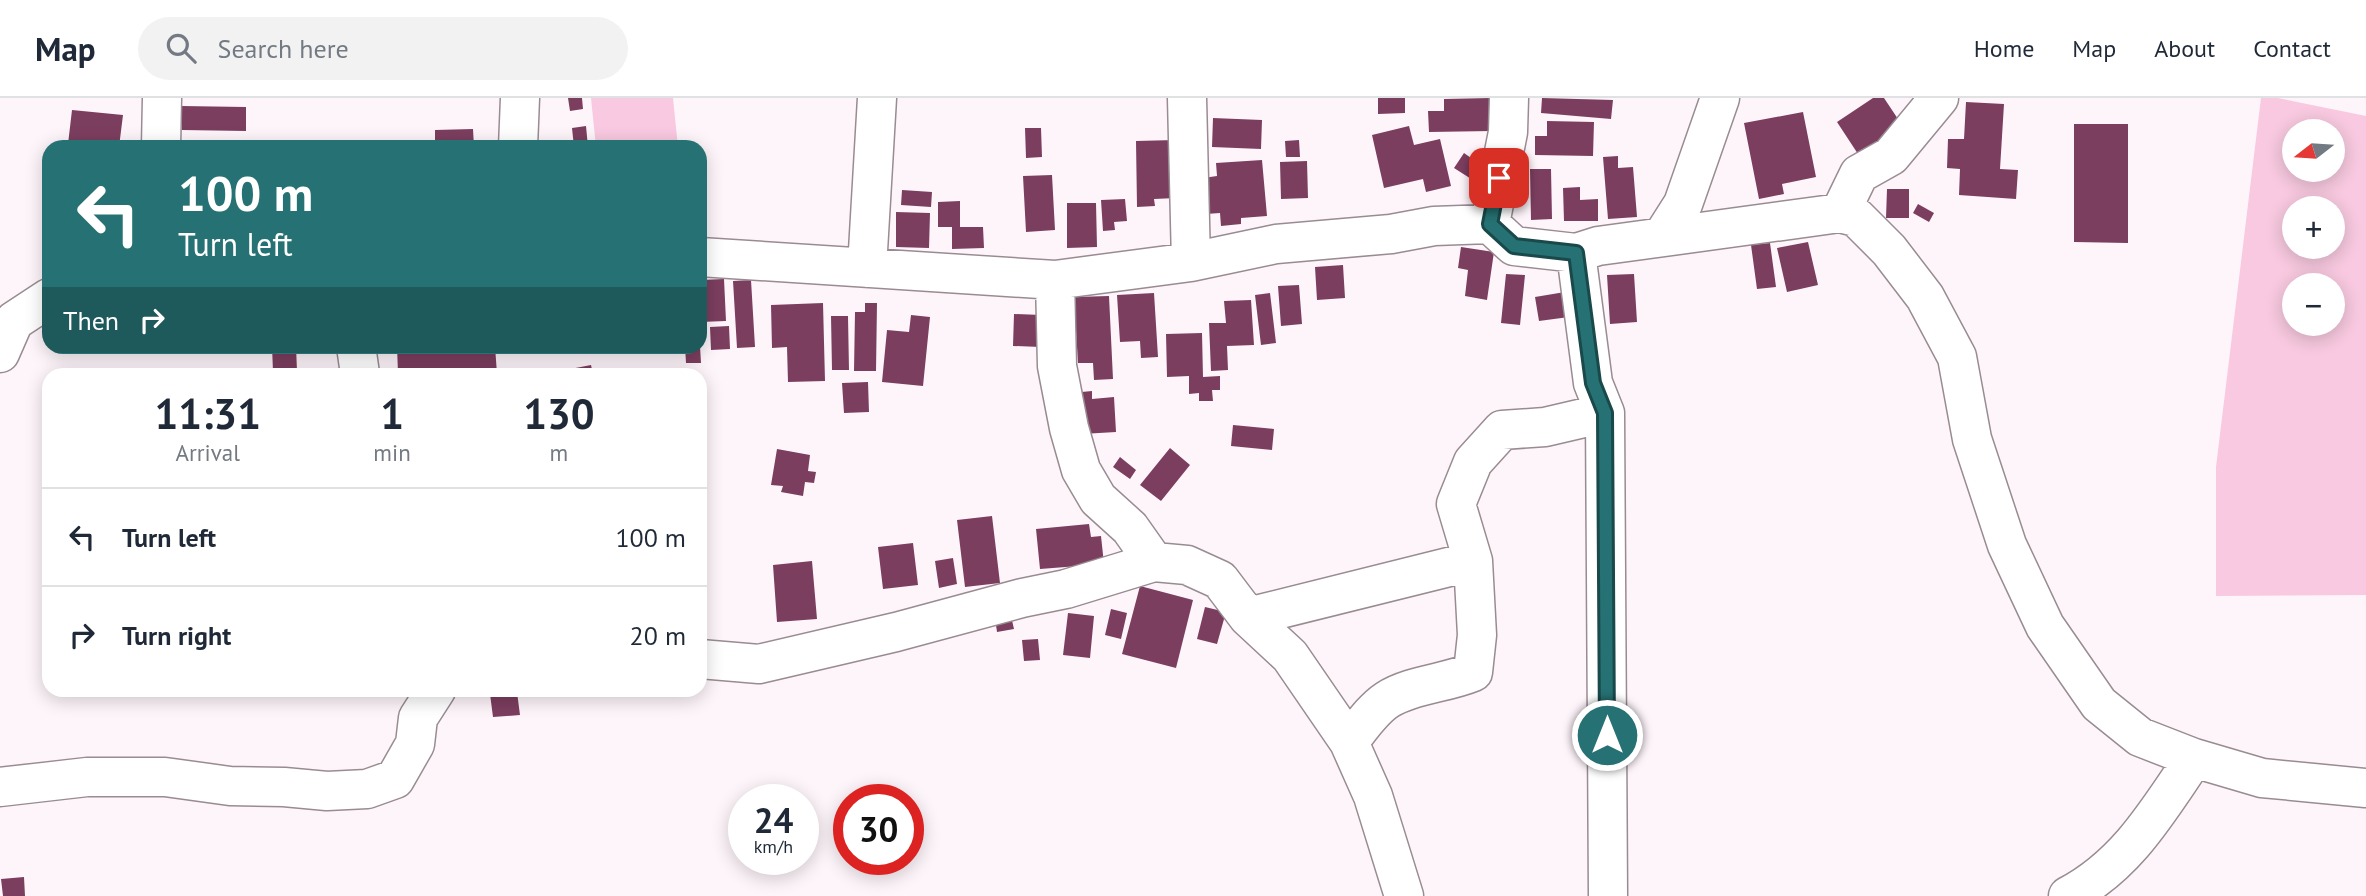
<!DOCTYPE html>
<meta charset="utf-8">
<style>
:root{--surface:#fff;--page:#f2f2f3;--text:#1f2937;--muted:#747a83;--line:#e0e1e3}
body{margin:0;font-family:"PT Sans",sans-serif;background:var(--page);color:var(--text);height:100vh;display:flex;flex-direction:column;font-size:26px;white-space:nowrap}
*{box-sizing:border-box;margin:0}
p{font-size:23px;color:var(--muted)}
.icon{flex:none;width:38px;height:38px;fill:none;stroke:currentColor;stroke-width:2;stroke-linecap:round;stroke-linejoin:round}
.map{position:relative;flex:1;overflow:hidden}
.drawer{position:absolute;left:42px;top:270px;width:665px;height:329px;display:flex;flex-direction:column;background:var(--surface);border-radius:21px;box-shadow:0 4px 18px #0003}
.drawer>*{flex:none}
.guide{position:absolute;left:42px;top:42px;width:665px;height:214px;border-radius:21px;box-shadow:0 4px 18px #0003;background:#267173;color:#fff;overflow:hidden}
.needle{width:46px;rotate:253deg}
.tools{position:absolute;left:2282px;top:21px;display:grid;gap:14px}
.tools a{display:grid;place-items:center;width:63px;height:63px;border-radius:50%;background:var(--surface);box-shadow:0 4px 18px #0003;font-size:35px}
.speed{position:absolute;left:728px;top:686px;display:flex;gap:14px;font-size:35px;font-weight:700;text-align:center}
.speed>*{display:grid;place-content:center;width:91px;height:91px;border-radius:50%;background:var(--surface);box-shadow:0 4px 18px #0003;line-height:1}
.speed small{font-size:18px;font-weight:400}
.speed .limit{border:10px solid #d22;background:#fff;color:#111}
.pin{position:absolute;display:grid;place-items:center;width:60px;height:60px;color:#fff;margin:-30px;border-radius:14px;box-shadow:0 4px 10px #0006}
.me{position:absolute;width:77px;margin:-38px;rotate:0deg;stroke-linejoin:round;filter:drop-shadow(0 0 5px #0008)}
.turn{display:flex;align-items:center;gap:24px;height:147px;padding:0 21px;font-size:32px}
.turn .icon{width:91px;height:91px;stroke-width:2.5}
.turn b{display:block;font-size:49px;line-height:60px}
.then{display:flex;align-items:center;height:66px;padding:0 21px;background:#0003;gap:14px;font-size:26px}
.eta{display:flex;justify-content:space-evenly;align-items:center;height:119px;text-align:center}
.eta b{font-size:42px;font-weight:700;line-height:49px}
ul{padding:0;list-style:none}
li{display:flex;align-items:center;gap:21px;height:98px;padding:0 21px;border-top:2px solid var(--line)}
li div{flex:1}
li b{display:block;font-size:26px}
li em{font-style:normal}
header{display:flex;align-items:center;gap:42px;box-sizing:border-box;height:98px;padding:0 35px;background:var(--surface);border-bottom:2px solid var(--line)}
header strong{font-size:33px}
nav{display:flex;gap:38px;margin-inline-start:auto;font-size:24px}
.search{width:490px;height:63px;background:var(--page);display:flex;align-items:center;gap:18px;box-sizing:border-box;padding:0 24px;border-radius:38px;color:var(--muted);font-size:26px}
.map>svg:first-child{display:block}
.green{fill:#f8c9e0;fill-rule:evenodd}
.building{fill:#7c3e5f}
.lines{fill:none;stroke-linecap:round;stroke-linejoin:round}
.minor-casing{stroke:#998b92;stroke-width:41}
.minor{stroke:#fff;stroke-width:38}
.route-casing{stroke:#19494b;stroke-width:18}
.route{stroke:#267173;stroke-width:12}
</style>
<header>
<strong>Map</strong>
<div class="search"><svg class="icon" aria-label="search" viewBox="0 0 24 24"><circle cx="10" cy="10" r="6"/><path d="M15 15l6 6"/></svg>Search here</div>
<nav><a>Home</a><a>Map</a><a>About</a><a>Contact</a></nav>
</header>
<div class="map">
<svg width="2366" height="798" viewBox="0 0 2366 798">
<rect width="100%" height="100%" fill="#fef5fa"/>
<path class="green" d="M591 0H673L678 49H596Z
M2261 0H2278L2366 18V497L2216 498V369ZM2294 33H2333V72H2294ZM2294 110H2333V149H2294ZM2294 187H2333V226H2294Z"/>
<path class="building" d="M568 0H582L583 11 570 13Z
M1378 0H1405V15L1378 16Z
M1491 0 1492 33 1429 34 1428 13H1444V1Z
M1542 0 1613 2 1611 21 1541 15Z
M1873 0H1884L1902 27 1858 56 1837 24Z
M1966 4 2004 6 2000 71 2018 72 2016 101 1959 97 1960 71 1947 70 1948 41H1964Z
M182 8 246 9V33L182 32Z
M72 12 123 17 119 49 68 46Z
M1803 14 1816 79 1782 86 1784 96 1759 101 1744 25Z
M1213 20 1262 22 1261 51 1212 49Z
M1547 23 1594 24 1593 58 1535 57V38H1547Z
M2074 26H2128V145L2074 144Z
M586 28 588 49H574L572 30Z
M1409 28 1414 47 1440 41 1451 88 1426 94 1423 81 1384 90 1372 37Z
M1025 30H1041L1042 59 1026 60Z
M473 31 474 49H435V32Z
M1175 42 1176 100 1154 101 1155 108 1137 109 1136 43Z
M1299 42 1300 59H1286L1285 43Z
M280 43H306V49H280Z
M1464 55 1485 70 1476 84 1454 70Z
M1618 58V70L1633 69 1637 119 1608 121 1603 59Z
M1262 62 1267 118 1241 120V126L1221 128 1220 115 1206 116 1203 80 1217 78 1216 65Z
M1307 63 1308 100 1281 101 1280 64Z
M1530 71H1551L1552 121 1531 122Z
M1052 77 1055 132 1026 134 1023 78Z
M1580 89V102L1598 101V123H1564L1563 90Z
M1887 91H1909V120H1886Z
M902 92 932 94 931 109 901 107Z
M1125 101 1127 123 1114 124 1115 132 1103 133 1101 102Z
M960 103V129H983L984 150 952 151V129H938V104Z
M1067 105H1096L1097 149 1067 150Z
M1918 106 1934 115 1929 124 1913 115Z
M896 114 930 115 929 150 896 149Z
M1808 144 1818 187 1787 194 1777 150Z
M1770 145 1776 189 1757 191 1751 147Z
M1461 149 1494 154 1487 202 1465 198 1468 172 1458 170Z
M1343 167 1345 200 1317 202 1315 169Z
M1506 176 1525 177 1520 227 1501 225Z
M1634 176 1637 224 1610 226 1607 177Z
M724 181 726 223 700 224V182Z
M751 182 755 249 737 250 733 183Z
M1299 187 1302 226 1281 228 1278 188Z
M1565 194 1569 219 1539 223 1535 199Z
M1154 195 1158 259 1141 260 1140 243 1120 244 1117 197Z
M1270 195 1276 245 1261 247 1255 197Z
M1109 198 1113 281 1094 282 1093 265H1078L1074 199Z
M1251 202 1254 247 1227 248 1228 272 1211 273 1209 225H1226L1224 203Z
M823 205 825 283 788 284 787 249 772 250 771 207Z
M865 205H877L876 273H854L855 214H865Z
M1014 216 1042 217 1041 249 1013 248Z
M911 217 930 219 923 288 882 284 887 232 909 234Z
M831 218H848L849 272H832Z
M729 228 730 251 711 252 710 229Z
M1202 235 1203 279 1220 278V292H1212L1213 303H1199V295L1189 296V278L1167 279 1166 236Z
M194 248H226V255H193Z
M272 248H296L297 273 273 274Z
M397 248H495L497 276H452V273L398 276Z
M685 248H700L701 265H686Z
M591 267 593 276H556L555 274Z
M868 284 869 314 844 315 842 285Z
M1092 293V301L1114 299 1116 334 1082 336 1071 295Z
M1233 327 1274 331 1272 352 1231 348Z
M1170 350 1190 367 1161 403 1140 387Z
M777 351 810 357 808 373 816 374 814 385 805 384 803 398 781 394 783 388 771 387Z
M1120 359 1136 372 1130 381 1113 369Z
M992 418 1000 485 965 489 957 422Z
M1089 426 1091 439 1101 438 1104 466 1040 471 1036 431Z
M913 445 918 487 883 491 878 449Z
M953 460 957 486 939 490 935 463Z
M812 463 817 521 777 524 773 467Z
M1140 488 1193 502 1176 570 1122 556Z
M1205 509 1226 514 1217 546 1197 541Z
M1111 511 1127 515 1121 541 1105 537Z
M1068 515 1094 518 1090 560 1063 557Z
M1011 518 1014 531 997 534 995 520Z
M1038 541 1040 562 1024 563 1022 542Z
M517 594 520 617 493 619 490 596Z
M24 779 25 798H3L1 781Z"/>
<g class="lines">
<g class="minor-casing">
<path id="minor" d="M1187 0 1191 164
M161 49 162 0
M518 49 520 0
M1840 115 1856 119 1889 152 1925 199 1957 259 1972 341 2007 447 2045 528 2099 606 2140 639 2194 660 2262 680 2366 690
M1490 126 1508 34 1509 0
M1662 139 1683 106 1720 0
M1576 155 1593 285 1605 315 1608 798
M700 159 1055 182 1191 164 1276 146 1391 136 1434 128 1490 126 1514 148 1576 155 1598 148 1840 115 1859 76 1891 58 1939 0
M867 170 877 0
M1055 182 1057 268 1069 330 1081 372 1098 401 1130 430 1154 464 1187 467 1220 482 1248 519 1290 558 1349 644 1373 698 1404 798
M356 248 360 276
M0 255 14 223 49 200
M1248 519 1473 463
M700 561 759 566 896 534 1022 500 1066 491 1154 464
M1349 644C1361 629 1372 612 1387 602 1410 587 1447 585 1473 574L1477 537 1473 463 1456 406 1473 364 1502 332 1545 329 1605 315
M0 689 87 679H165L230 688 284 689 327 693 367 691 395 681 415 646 418 620 436 592
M2068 798C2127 767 2158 713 2194 660"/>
</g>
<use href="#minor" class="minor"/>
</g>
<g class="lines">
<g class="route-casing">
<path id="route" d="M1499 80 1490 126 1514 148 1576 155 1593 285 1605 315 1607 637"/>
</g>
<use href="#route" class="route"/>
</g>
</svg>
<div class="tools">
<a><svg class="needle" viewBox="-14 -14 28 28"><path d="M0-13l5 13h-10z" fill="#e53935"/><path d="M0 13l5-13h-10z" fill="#747a83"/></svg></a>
<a>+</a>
<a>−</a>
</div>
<div class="speed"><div>24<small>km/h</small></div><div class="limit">30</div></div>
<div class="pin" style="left:1499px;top:80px;background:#d93025"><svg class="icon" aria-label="arrive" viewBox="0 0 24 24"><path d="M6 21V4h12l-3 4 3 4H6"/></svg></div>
<svg class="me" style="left:1607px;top:637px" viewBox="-20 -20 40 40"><circle r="17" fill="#267173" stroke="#fff" stroke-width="3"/><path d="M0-11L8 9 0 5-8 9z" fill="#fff"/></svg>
<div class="guide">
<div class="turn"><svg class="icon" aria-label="left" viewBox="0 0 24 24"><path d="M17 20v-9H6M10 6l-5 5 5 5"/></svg><div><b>100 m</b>Turn left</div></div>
<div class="then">Then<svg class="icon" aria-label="right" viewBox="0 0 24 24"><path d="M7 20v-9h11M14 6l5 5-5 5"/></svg></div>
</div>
<section class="drawer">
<div class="eta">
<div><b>11:31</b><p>Arrival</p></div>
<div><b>1</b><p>min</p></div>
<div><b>130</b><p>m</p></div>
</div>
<ul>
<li><svg class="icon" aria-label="left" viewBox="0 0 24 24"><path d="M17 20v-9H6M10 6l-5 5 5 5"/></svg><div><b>Turn left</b></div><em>100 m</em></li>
<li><svg class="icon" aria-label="right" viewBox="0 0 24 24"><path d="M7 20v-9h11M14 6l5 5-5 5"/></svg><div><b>Turn right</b></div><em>20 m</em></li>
</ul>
</section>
</div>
